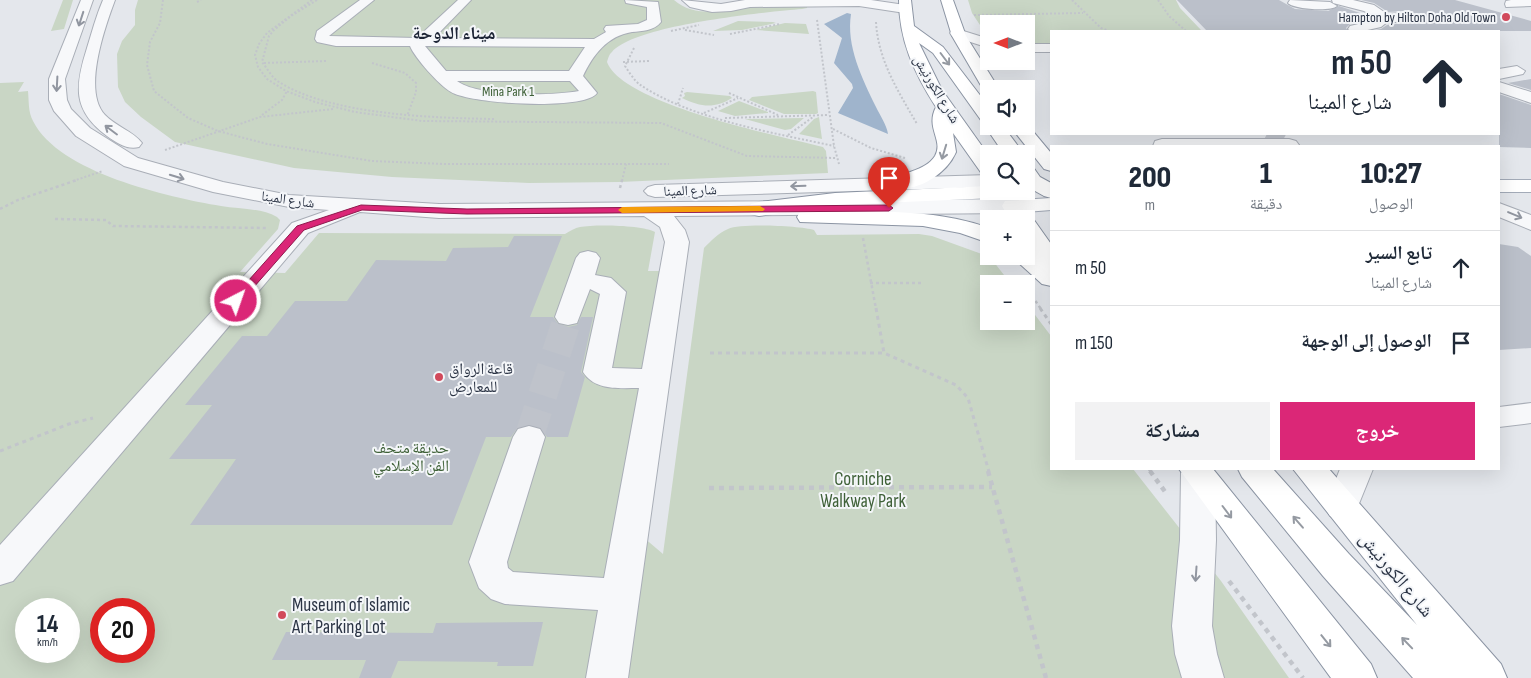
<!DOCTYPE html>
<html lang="ar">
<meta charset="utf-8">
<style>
:root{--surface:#fff;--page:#f2f2f3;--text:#1f2937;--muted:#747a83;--line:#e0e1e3;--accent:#db2777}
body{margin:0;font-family:"Sofia Sans Condensed","Noto Naskh Arabic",sans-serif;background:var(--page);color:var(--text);direction:rtl;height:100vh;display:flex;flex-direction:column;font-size:19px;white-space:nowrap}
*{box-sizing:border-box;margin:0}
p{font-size:16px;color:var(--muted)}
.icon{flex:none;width:28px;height:28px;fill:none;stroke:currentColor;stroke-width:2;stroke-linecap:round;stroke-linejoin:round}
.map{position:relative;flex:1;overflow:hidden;direction:ltr}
.sheet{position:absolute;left:1050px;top:145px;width:450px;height:325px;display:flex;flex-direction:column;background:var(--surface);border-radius:0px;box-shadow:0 5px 20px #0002;direction:rtl}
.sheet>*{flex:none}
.banner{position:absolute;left:1050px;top:30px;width:450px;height:105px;border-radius:0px;box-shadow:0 5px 20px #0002;direction:rtl;background:#fff;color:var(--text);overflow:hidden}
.needle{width:32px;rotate:270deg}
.fabs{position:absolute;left:980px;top:15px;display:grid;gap:10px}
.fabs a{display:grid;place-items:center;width:55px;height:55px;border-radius:0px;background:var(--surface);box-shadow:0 5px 20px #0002;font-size:25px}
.speed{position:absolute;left:15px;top:598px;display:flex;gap:10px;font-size:25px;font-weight:700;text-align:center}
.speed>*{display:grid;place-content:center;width:65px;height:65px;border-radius:50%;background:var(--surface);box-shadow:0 5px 20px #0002;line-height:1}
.speed small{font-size:12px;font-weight:400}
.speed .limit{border:8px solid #d22;background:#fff;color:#111}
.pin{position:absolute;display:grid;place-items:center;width:42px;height:42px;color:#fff;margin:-51px -21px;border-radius:50% 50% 50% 0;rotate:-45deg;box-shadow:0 0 5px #0007}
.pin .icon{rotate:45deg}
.me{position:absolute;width:55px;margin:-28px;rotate:41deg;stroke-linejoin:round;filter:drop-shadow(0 0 4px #0008)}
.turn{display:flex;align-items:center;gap:18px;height:105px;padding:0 25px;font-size:22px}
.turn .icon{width:65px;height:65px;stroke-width:2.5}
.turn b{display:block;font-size:35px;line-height:42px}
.eta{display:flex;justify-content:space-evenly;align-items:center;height:85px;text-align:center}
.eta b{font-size:30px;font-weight:800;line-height:35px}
.action{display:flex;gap:10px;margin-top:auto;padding:10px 25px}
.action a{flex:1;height:58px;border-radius:0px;background:var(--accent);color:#fff;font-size:20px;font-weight:800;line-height:58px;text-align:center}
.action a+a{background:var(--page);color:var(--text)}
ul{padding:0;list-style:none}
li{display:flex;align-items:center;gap:15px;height:75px;padding:0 25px;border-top:1px solid var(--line)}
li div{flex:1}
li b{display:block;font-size:19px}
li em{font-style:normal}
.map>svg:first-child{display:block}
.green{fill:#c9d6c5;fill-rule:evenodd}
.water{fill:#9fb4cc}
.building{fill:#bbc0ca}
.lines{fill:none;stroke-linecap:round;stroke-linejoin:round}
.minor-tunnel-far1{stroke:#bfc3cb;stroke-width:18;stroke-dasharray:18 9;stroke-linecap:butt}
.minor-tunnel{stroke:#bfc3cb;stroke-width:29;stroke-dasharray:29 15;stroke-linecap:butt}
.minor-casing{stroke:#a9aeb7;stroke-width:2}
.major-casing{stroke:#a3abb8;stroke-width:2}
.highway-casing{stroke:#8b94a3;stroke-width:2}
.path-far3{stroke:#c2c5cb;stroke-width:2;stroke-dasharray:2 2;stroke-linecap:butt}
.path-far2{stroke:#c2c5cb;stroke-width:2.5;stroke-dasharray:3 3;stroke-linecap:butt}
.path-far1{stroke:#c2c5cb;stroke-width:3;stroke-dasharray:4 4;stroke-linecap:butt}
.path{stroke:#c2c5cb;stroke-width:4.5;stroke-dasharray:5 5;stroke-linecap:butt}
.minor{fill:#f7f8fa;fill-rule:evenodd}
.major{fill:#fff;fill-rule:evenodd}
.highway{fill:#fff;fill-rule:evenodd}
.oneway{stroke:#9196a0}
.oneway2{stroke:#959aa2}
.route{fill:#db2777;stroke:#8e194d}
.slow{fill:#f59e0b}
.poi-dot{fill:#d1495b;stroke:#f4f6f9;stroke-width:2}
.labels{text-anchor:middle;stroke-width:4;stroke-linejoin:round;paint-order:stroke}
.far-poi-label{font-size:14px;fill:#2b3445;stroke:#f4f6f9;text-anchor:end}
.far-street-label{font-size:14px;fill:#2b3445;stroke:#f4f6f9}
.far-park-label{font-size:14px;fill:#3f6138;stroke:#f4f6f9}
.poi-label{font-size:16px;fill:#2b3445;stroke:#f4f6f9;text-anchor:start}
.park-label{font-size:16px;fill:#3f6138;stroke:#f4f6f9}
.far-district-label{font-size:18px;font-weight:bold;fill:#1d2536;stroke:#f4f6f9}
.near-park-label{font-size:19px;fill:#3f6138;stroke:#f4f6f9}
.near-street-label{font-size:19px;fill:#2b3445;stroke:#f4f6f9}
.near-poi-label{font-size:19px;fill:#2b3445;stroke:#f4f6f9;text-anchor:start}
</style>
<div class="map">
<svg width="1531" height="678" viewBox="0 0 1531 678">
<rect width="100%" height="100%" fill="#e4e7ec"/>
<path class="green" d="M63 0H73L64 29 51 31Z
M138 0H674C697 21 737 8 764 5 778 4 793 5 807 5V8L802 9C765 12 634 25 612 52 609 54 608 59 607 62 622 104 779 136 823 147L826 151 828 173 619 182 529 183 392 177 294 168 175 142 141 117 125 102 118 87 117 54 122 41 135 25V10Z
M968 0H1176L1180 8 1202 31H1051V45H1026V24H989L988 37 972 13Z
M738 21 773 22 776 23 742 30 713 31Z
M785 23 806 24 809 34 756 30Z
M24 82 18 92 28 91C29 102 28 112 33 121 59 173 168 197 221 206 239 209 261 208 277 217L280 220 278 229 240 272 285 273 319 233 565 234C570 231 575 228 580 227 594 224 644 225 655 232L648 271H685L643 537 663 554 704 248C711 241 718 233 728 229 741 223 800 226 814 230L817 235 919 234 932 236 990 257 1011 284H989V321H1026V303L1051 336V469H1133L1221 581 1289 678H0V83ZM26 609H69V651H26ZM101 609H144V651H101Z
M813 91 816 92 818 113 816 114H784L749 100 752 97Z
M687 92 730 96 732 98C714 109 701 107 682 98L685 96 684 93Z
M739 101 768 112V113L735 116 718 111Z
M819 117 822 139 799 134 814 119Z
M804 118 791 129 785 130 745 119Z"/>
<path class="water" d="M847 13 851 14C846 46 862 78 876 107 880 115 887 126 888 134L838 113 853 88 852 84 834 63 842 38 824 24Z"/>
<path class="building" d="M1177 0H1279L1295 9 1328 11 1339 6 1372 17 1350 24 1346 28 1348 31H1207Z
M1361 0H1455L1531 21V31H1371L1381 29 1387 25 1412 22 1416 17 1407 11 1388 12 1374 3Z
M1531 79V90L1508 83Z
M1499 94 1531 105V148L1499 147Z
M514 236H562L530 317H553L559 325 568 327 577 325 581 317H593L581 372 585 377 568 437H547L540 427 529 424 518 427 511 437H486L452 525H190L236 459H169L212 405H185L242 336H267L295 301H347L376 260 446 261 453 248 508 247Z
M1499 244 1518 247 1531 256V348L1499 350Z
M543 622 533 666H497L498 662 398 661 391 678H359L366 660H272L286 632 433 633 436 623Z"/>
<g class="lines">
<path class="minor-tunnel-far1" d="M1267 134 1282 142"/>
<path class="minor-tunnel" d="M529 437 568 317"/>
<g class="minor-casing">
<path id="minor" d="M81 0H93L65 79 67 100 71 109 90 128 138 158 223 182 289 195 439 204 1013 199 1021 201 1024 206 1021 211 1013 213 674 216 685 230 689 242 628 678H586L598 610 505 604 491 599 479 588 469 562 513 437 518 429 529 426 540 429 545 437 507 562 508 568 513 572 604 578 639 388C619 388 595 391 583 372L600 294 590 289 577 323 568 325 559 323 555 317 576 258 580 253 588 251 596 253 600 258 595 275 611 278 626 292 612 368 642 369 665 242 660 227 644 216 439 218 360 212 308 233 13 581 0 585V545L292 223 329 210 289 207 213 192 124 166 76 136 54 111 49 100V79Z
M103 0H115C105 27 82 91 105 115 115 126 133 131 142 143L139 147C127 150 117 143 107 136 72 110 75 86 87 48 92 32 96 16 103 0Z
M360 0H374L329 36 417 38 458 0H471L434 38 594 39 606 32 604 29 606 26 638 24 647 20V7L626 3 625 0 658 2 661 22C654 31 642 31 632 32 607 36 593 55 583 76L597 93C585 111 470 104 451 92 439 85 415 58 410 46H336L317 42 315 39 317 31ZM425 46 585 47 569 71H446ZM457 81H570L579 91C552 96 478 97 457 81Z
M682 0 721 4 745 0H871L905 5 912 9 905 13 859 6 750 7 731 11 712 12 690 7Z
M1290 0 1330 2 1337 6C1331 12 1293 9 1288 3Z
M1332 0H1353L1374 5 1387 14 1407 13 1414 17 1412 20 1386 23 1381 27 1363 31H1350L1348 29 1350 26 1371 21 1375 17 1364 11 1333 3Z
M1511 0H1531V6L1506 7 1505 4 1506 1Z
M957 29 989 39V48L952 36 950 33 952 30Z
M1026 44H1051V52H1026Z
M1517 66 1525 71 1523 74 1499 79V69Z
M1499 82 1531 92V103L1499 92Z
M1162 139H1289L1296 141 1299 145 1153 146 1155 141Z
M989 175V187L655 197 648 195 644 191 648 187 655 185Z
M1499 203 1531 215V230L1499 217Z
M1531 403V423L1499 427V407Z
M1184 469H1212L1215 473 1216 540 1212 626 1217 654 1224 678H1182L1175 654 1172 626 1180 540 1181 473Z
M1340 469H1373L1354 516 1342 520 1330 516 1325 507Z"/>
</g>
<g class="major-casing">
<path id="major" d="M1499 180H1531V192H1499Z
M1051 198V210L1013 213 1005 211 1002 206 1005 201Z"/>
</g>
<g class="highway-casing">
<path id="highway" d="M899 0H911L914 26 943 47 989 107V126H1003L1024 154H1004L985 126 986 124 983 123 933 53 919 43 942 90 989 156V176L982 174 953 133 956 152C947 173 918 193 895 187L892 183C900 171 925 172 935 156 944 140 925 128 936 107 914 73 899 40 899 0Z
M941 0H953L966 36 999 89H989V93L983 89 952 36Z
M1026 123 1051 153V171L1044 169 1010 126H1026Z
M1026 165 1033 167 1040 177 1051 183V198L1044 196 1026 186Z
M989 186V191H1026V188L1029 191 1025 195 1018 197 835 205 759 216 751 214 748 209 751 204 759 202 835 193Z
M808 210C869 213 930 207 989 228V243L960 233 923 226 800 222 797 217 800 212Z
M1026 218 1034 220 1051 244V286L1042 284 1011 256H1026V250L1033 252 1026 242V219H1024Z
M1179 469H1213L1371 664 1377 678H1331Z
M1238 469H1273L1349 554 1417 625 1293 469H1329L1501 664 1507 678H1413L1323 576 1242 477Z"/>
</g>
<path class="path-far3" d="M163 0 160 23 150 42 147 65 154 91 188 118 218 131 267 144 372 161 444 164H669
M312 0 267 33 259 44 255 55 258 67 267 79 286 91 315 102 355 112 422 121 661 123 747 156 836 158
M317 0 291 16 274 30 269 36 262 62C267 68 272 78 279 82 331 115 434 118 495 119
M1072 0 1101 28 1109 31
M1158 0 1169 16 1186 31
M197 2 201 0
M974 15 1083 13
M817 20 834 146 839 164
M876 22C878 60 898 91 917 124
M685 30 714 35
M671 31 699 25
M730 34 780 24
M634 48 625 66C629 72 634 80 639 84 690 119 774 133 834 146
M623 62 649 61
M264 63 326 61
M372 63 405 73 416 83V92L407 116
M729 93 778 115
M678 104 683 88
M704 113 738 98
M262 115 282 100 287 91
M725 118 829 115
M833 129 871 148 905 158
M788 135 813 117
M165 150 260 117 333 109
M73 181 103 171
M622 181 626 164"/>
<path class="path-far2" d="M620 188 622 180
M0 209 18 200 77 180
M55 219 106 220 113 226 267 228
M863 238 876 309
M870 283H921
M1032 296 1041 309"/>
<path class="path-far1" d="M876 308 884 353 956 385 968 398 989 472
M1040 308 1051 324
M710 353H884
M0 451 69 424 93 418
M1149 469 1151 472"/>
<path class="path" d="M988 471 1046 678
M1150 471 1166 493
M709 488 992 487
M1229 581 1303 678"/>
<use href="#minor" class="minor"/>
<use href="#major" class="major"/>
<use href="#highway" class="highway"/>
</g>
<defs><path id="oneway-shaft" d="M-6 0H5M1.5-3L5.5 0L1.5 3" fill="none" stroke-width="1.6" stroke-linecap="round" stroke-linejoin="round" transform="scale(1.25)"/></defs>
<g class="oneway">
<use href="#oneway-shaft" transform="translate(81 19) rotate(108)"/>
<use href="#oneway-shaft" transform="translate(57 84) rotate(93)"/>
<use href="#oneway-shaft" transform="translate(111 130) rotate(-143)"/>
<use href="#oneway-shaft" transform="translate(177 177) rotate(17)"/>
<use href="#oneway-shaft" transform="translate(798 186) rotate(178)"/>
<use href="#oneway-shaft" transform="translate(1515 215) rotate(23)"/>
<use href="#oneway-shaft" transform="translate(1196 574) rotate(94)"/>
</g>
<g class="oneway2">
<use href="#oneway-shaft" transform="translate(945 59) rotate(53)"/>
<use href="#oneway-shaft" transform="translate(944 152) rotate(107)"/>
<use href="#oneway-shaft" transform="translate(1227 512) rotate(53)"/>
<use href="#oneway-shaft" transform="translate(1298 522) rotate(-131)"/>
<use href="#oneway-shaft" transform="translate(1326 641) rotate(51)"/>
<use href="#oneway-shaft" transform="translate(1407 643) rotate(-134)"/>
</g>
<path class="route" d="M361 205 467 209 889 205 893 208 889 211 467 214 362 210 304 230 239 304H232V299L297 226Z"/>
<path class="slow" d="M760 206 765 209 763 211 622 213 618 210 622 207Z"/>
<g class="poi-dot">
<circle cx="1506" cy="17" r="5"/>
<circle cx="439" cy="377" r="5"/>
<circle cx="282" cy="615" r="5"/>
</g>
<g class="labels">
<g class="far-poi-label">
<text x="1496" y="22">Hampton by Hilton Doha Old Town</text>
</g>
<g class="far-street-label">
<text transform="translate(937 89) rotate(59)" y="5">شارع الكورنيش</text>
<text transform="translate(690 190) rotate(-2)" y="5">شارع المينا</text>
<text transform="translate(288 199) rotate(8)" y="5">شارع المينا</text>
</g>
<g class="far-park-label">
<text x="508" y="96">Mina Park 1</text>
</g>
<g class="poi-label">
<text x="449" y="374">قاعة الرواق<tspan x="449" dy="18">للمعارض</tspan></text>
</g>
<g class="park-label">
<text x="411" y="453">حديقة متحف<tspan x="411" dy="18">الفن الإسلامي</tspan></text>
</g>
<g class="far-district-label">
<text x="454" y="39">ميناء الدوحة</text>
</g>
<g class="near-park-label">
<text x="863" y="485">Corniche<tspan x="863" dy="22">Walkway Park</tspan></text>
</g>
<g class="near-street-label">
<text transform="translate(1397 574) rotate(50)" y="7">شارع الكورنيش</text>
</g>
<g class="near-poi-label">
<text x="292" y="611">Museum of Islamic<tspan x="292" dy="22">Art Parking Lot</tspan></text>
</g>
</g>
</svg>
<div class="fabs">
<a><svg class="needle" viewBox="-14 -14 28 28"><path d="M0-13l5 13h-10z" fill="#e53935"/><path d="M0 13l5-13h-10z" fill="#747a83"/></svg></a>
<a><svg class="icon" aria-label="sound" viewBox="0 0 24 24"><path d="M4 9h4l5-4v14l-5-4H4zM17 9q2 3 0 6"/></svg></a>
<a><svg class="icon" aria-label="search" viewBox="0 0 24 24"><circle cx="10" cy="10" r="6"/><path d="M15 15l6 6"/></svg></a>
<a>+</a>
<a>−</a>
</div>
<div class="speed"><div>14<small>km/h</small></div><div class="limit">20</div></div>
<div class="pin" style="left:889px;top:208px;background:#d93025"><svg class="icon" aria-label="arrive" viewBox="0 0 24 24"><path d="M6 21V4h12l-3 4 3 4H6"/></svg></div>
<svg class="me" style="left:236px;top:301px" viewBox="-20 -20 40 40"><circle r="17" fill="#db2777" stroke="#fff" stroke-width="3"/><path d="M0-11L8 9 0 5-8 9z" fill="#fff"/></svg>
<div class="banner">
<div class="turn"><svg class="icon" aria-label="ahead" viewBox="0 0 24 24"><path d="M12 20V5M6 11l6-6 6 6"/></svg><div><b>50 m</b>شارع المينا</div></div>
</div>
<section class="sheet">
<div class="eta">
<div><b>10:27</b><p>الوصول</p></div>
<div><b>1</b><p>دقيقة</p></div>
<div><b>200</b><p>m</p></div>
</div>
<ul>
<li><svg class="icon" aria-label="ahead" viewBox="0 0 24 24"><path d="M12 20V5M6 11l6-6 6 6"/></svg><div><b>تابع السير</b><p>شارع المينا</p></div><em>50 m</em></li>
<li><svg class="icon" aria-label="arrive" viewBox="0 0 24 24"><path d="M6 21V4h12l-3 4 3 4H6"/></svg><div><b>الوصول إلى الوجهة</b></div><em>150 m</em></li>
</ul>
<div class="action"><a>خروج</a><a>مشاركة</a></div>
</section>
</div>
